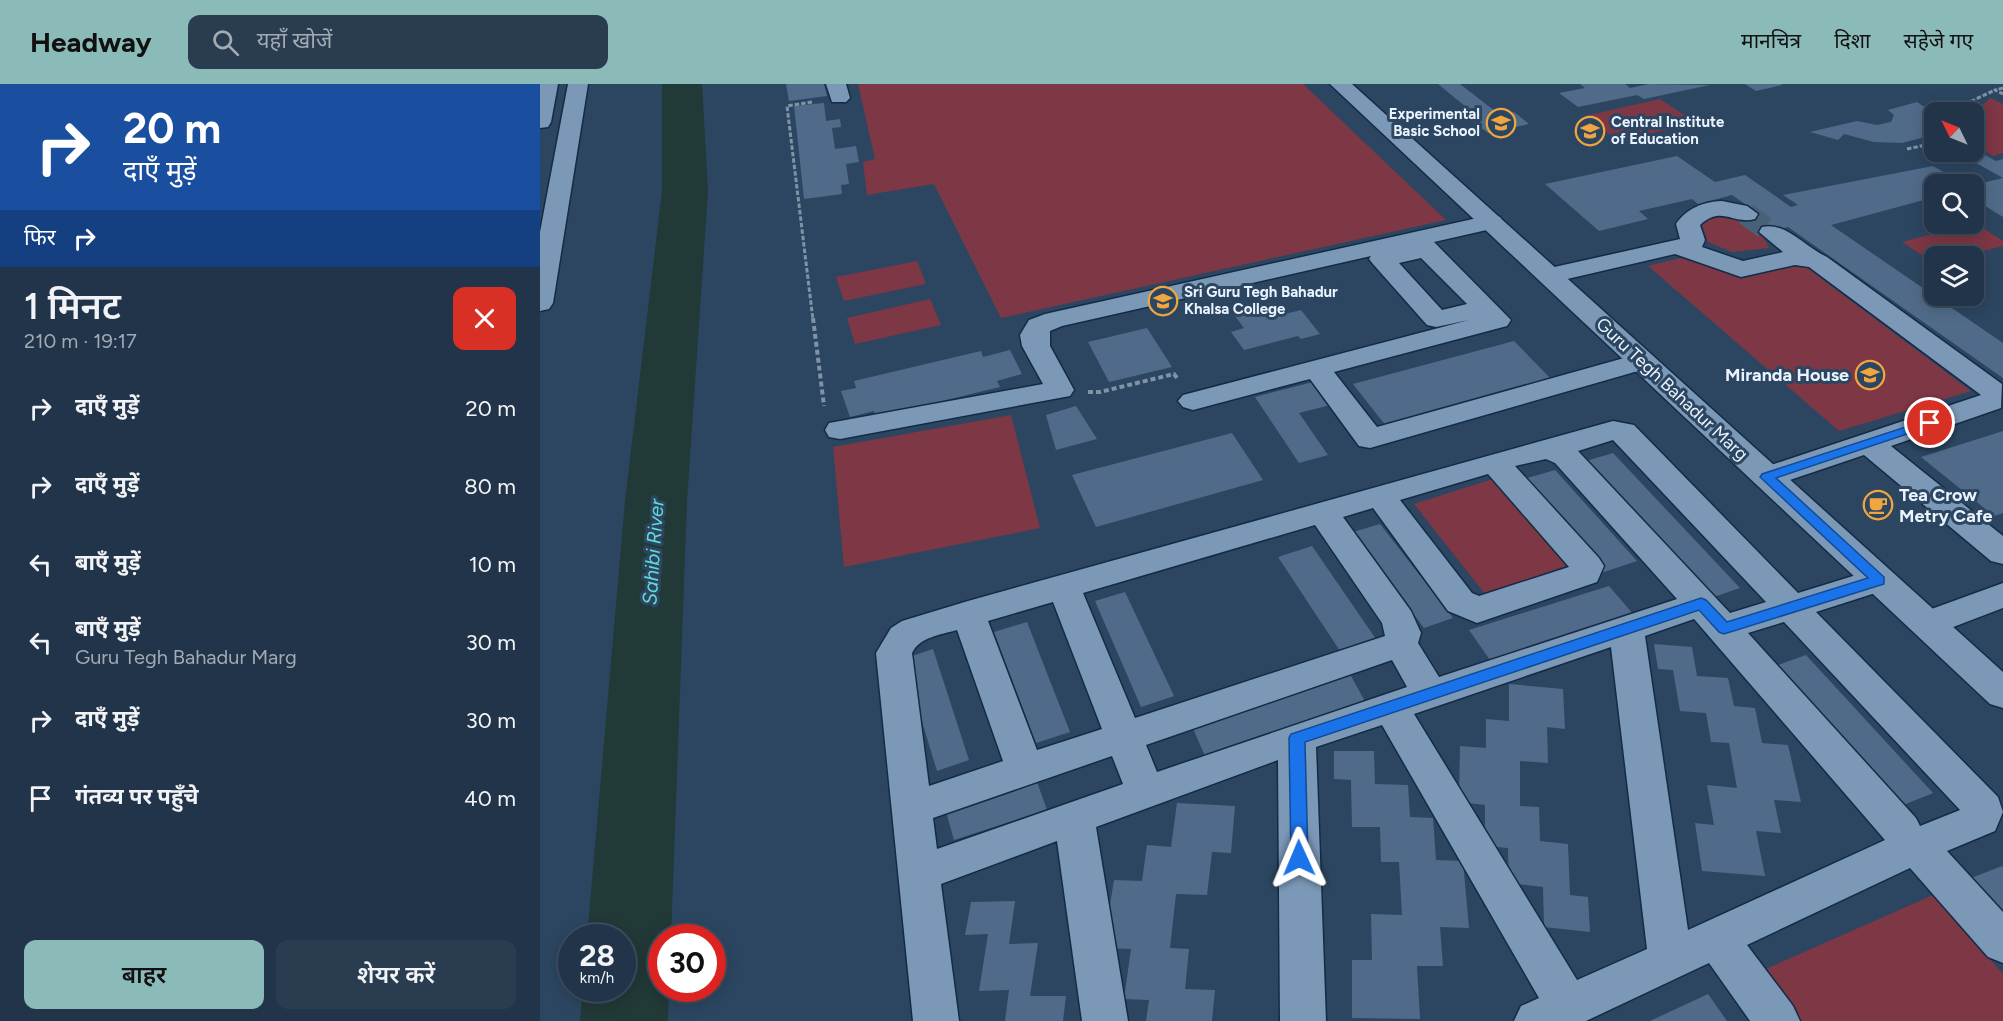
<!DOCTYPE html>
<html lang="hi">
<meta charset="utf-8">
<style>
:root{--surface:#213449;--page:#293c50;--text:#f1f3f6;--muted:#a2aab4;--line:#3e4f61;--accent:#8bbbb9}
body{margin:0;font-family:Figtree,"Noto Sans Devanagari",sans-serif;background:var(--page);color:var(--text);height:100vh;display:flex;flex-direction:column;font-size:22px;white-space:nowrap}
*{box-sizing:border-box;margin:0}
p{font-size:20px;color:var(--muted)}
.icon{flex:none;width:33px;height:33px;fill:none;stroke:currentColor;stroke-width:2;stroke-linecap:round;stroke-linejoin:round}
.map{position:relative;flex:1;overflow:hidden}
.drawer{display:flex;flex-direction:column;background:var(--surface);width:540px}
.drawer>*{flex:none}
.top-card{background:#1a4fa0;color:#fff;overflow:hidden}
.needle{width:39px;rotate:313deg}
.controls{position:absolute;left:1384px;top:18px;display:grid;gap:12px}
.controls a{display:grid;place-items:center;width:60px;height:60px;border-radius:12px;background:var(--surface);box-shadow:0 3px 15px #0003,0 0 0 2px var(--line);font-size:30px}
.speed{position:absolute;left:18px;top:840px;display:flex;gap:12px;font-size:30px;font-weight:700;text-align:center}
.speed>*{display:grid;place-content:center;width:78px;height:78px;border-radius:50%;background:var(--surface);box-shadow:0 3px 15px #0003,0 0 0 2px var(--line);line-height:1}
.speed small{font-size:15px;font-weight:400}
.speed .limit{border:9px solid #d22;background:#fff;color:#111}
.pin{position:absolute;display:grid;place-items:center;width:51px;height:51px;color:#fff;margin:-26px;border:3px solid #fff;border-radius:50%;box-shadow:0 2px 6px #0007}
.me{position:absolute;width:66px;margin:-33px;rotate:359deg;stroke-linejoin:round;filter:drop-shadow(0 0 4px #0008)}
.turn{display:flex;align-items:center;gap:21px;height:126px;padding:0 24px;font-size:27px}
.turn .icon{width:78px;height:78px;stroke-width:2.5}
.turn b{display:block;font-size:42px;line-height:51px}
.then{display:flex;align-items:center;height:57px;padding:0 24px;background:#0003;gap:12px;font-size:22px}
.round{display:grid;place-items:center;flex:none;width:63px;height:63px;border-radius:12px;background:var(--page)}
.head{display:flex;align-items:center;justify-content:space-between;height:102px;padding:0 24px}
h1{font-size:36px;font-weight:600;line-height:45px}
.cta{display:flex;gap:12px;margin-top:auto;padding:12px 24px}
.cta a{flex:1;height:69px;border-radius:12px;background:var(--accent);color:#111;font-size:24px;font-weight:600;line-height:69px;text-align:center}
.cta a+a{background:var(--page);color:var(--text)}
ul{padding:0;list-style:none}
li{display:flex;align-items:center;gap:18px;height:78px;padding:0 24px}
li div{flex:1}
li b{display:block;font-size:22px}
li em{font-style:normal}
header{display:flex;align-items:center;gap:36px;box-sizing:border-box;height:84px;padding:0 30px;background:var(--accent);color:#111}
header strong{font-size:28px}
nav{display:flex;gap:33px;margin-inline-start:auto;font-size:21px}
.search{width:420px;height:54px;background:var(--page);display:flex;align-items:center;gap:15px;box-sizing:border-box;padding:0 21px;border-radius:12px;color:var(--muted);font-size:22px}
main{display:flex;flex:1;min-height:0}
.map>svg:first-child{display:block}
.green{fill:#7e3744}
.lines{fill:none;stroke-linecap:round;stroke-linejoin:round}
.river{fill:#213937;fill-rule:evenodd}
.building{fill:#506b89}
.minor-tunnel{stroke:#486078;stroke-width:23;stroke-dasharray:23 12;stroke-linecap:butt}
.minor-casing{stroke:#132b45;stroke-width:3}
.tertiary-casing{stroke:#132b45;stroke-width:3}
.path-far1{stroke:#7f92a6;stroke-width:3;stroke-dasharray:4.5 2;stroke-linecap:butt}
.path{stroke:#7f92a6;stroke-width:4;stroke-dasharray:5 3;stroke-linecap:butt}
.minor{fill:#7b98b7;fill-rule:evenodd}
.tertiary{fill:#7b98b7;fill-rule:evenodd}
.route{fill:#1a73e8;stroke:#114b97;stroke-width:1.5}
.labels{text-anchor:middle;stroke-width:6;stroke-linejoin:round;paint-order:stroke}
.far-poi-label{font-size:15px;font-weight:bold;fill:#e9f3fd;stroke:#2c4661;text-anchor:start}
.poi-label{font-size:18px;font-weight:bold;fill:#e9f3fd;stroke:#2c4661;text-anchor:end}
.street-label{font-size:18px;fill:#e9f3fd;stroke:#2c4661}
.water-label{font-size:20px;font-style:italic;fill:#62dbd5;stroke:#2c4661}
</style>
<header>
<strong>Headway</strong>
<div class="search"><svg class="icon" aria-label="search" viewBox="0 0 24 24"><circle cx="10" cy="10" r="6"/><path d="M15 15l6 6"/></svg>यहाँ खोजें</div>
<nav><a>मानचित्र</a><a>दिशा</a><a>सहेजे गए</a></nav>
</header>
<main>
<section class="drawer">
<div class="top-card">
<div class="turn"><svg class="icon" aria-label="right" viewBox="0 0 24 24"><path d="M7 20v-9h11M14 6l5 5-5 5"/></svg><div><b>20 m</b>दाएँ मुड़ें</div></div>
<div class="then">फिर<svg class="icon" aria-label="right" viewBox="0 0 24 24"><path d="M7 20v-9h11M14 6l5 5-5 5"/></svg></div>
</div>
<div class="head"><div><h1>1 मिनट</h1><p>210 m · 19:17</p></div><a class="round" style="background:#d93025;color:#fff"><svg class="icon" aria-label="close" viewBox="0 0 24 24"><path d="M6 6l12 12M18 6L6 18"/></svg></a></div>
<ul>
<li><svg class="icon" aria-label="right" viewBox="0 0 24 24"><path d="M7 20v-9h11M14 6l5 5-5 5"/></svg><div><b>दाएँ मुड़ें</b></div><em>20 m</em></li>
<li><svg class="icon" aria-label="right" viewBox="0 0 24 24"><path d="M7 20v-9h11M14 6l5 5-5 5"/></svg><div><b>दाएँ मुड़ें</b></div><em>80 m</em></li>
<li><svg class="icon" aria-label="left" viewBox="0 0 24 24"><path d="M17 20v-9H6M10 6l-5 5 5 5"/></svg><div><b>बाएँ मुड़ें</b></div><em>10 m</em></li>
<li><svg class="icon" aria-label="left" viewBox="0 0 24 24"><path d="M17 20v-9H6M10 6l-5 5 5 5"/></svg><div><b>बाएँ मुड़ें</b><p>Guru Tegh Bahadur Marg</p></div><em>30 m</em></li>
<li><svg class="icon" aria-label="right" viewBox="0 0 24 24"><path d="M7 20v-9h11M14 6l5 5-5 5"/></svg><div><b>दाएँ मुड़ें</b></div><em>30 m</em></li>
<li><svg class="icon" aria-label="arrive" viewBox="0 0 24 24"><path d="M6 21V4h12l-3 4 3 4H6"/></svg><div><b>गंतव्य पर पहुँचे</b></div><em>40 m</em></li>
</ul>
<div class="cta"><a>बाहर</a><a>शेयर करें</a></div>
</section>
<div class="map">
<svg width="1463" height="937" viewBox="0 0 1463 937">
<rect width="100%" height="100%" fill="#2c4661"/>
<path class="green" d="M318 0H763L906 136 461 234 394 100 327 111 323 78 335 75Z
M1451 14 1463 20V69L1453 72 1434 60 1433 28Z
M1120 15 1156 39 1079 57 1045 32Z
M1174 129C1193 131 1222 145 1229 164L1192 168 1168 158 1161 137Z
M1435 139 1463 157V162L1422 172H1395V180L1362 158Z
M1141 174 1204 194 1262 180 1431 307 1299 347 1108 182Z
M377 177 386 200 304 217 296 193Z
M390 215 401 241 315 260 307 234Z
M471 331 500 444 304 483 293 363Z
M956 394 1032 480 945 510 874 420Z
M1393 811 1463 890V937H1255L1219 888Z"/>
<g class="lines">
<path class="river" d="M122 0H162L168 107 147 417 131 854H122V904H129L128 937H40L43 904H82V854H47L85 417 122 107Z"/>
</g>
<path class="building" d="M246 0H284L287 12 249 17Z
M898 0H920L960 31 974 28 989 40 948 49 934 38 942 36Z
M1040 0H1085L1090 4 1109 0 1170 1 1104 15 1097 11 1038 23 1019 9 1045 4Z
M1205 0H1242V1L1216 7Z
M1377 18 1395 30V43L1385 53 1362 59 1334 58 1304 50 1298 56 1270 48 1317 37 1337 41 1351 38 1354 31 1348 26Z
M284 19 286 37 300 35 301 43 292 44 295 65 316 62 319 78 306 80 309 100 301 101 302 110 264 115 254 22Z
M1445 71 1456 77 1463 75V94L1429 75Z
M1137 72 1175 98 1205 91 1251 123 1258 121 1243 111 1393 82 1425 100H1395V113L1291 141 1463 259V294L1248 143 1220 150 1195 133 1215 127 1192 111 1158 120 1152 115 1099 127 1108 135 1059 147 1005 100Z
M1463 94V133L1434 115V101Z
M731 219 741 231 761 226 780 250 761 255 758 252 704 266 691 248 704 244 692 228Z
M607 244 632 283 569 298 548 258Z
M974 257 1012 296 846 342 813 300Z
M470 266 482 290 457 297 460 303 336 333 334 327 310 333 301 307 316 304 314 297 441 267 443 273Z
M773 298 790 321 759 329 788 371 759 379 715 313Z
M536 322 557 355 516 366 506 331Z
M1463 347V429L1454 432 1381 373Z
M692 349 723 396 556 443 532 391Z
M1073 369 1200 504 1171 514 1046 377Z
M1015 386 1097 477 1061 489 981 396Z
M840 440 913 534 884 544 813 448Z
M772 462 838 558 802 570 738 473Z
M1069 502 1093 530 950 576 929 546Z
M585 508 634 612 601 623 555 517Z
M487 538 530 648 496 659 454 548Z
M1114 560 1152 563 1157 592 1188 594 1194 622 1215 624 1222 659 1248 661 1261 718 1234 716 1241 749 1216 747 1225 792 1162 787 1155 739 1174 741 1167 701 1197 704 1189 659 1171 658 1166 629 1140 627 1133 586 1118 585Z
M393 565 429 676 397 687 363 575Z
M1266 571 1393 709 1356 724 1230 584Z
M810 590 827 621 665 672 651 640Z
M969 600 1023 605 1025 645 1007 643 1008 679 980 677V722L999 723 1000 757 1028 760 1030 811 1048 813 1050 848 1004 843 1003 803 969 799 968 764 945 762V721L919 718 920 662 946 664V635L969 637Z
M794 667H834L835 700 868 701 870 733 893 734 896 776 923 777 929 844 900 843 903 882H877L880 935 812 934V876H832L831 830 862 831 859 778H841L840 743H812L811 696 794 695Z
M496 695 507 726 414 756 405 724Z
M637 719 695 722 691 769 672 768 667 811 636 810 630 864 649 865 645 905 675 906 672 937H606L609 916 584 915 591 865 563 864 574 796 602 797 607 761 631 763Z
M1462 782 1463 783V838L1426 796Z
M475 817 469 860 498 859 490 912H526L523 937H465L469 906 439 907 448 850 425 851 431 818Z
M1168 910 1187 937H1110Z"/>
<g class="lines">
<path class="minor-tunnel" d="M1206 130 1231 148"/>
<g class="minor-casing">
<path id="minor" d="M0 0H18L11 38 8 43 0 44Z
M28 0H48L13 219 9 225 0 227V148Z
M286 0H306L310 14 306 18H292Z
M1182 117 1207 122 1218 130 1215 135C1192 141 1182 121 1160 141L1165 156 1162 163 1203 177 1243 168 1219 148 1222 143C1245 137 1266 164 1287 173L1462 300 1461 324 1351 362 1463 452V480L1451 477 1324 371 1238 400 1227 403 1216 400 1211 393 1216 386 1441 311 1269 183 1255 181 1201 193 1135 170 1010 199 1001 196 997 191 1001 186 1140 155 1136 140C1147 124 1163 118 1182 117Z
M951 131 960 133 963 138 960 143 894 158 971 236 967 242 794 288 837 343 1102 269 1112 271 1116 277 1112 283 830 364 819 362 770 295 653 326 643 323 638 317 643 311 929 236 896 243 887 241 833 180 829 175 831 172 522 242 510 247V262L534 306 530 312 300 355 289 353 285 346 289 339 300 337 503 300 482 262 480 251 489 236 505 230ZM881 174 927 220 902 226 859 179Z
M1073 337 1094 341 1258 509 1339 484 1351 488 1356 496 1351 504 1276 528 1458 713 1463 728 1455 747 1407 767 1463 828V879L1448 873 1370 784 1207 861 1253 922 1260 937H1210L1169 879 1046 937H974L981 922 999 914 842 641 776 663 786 937H740L738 676 556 743 588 937H542L517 757 401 800 419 937H373L336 569 351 544 362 537 428 517ZM1073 356 1226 518 1190 529 1038 367ZM1006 375 1015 379 1137 515 899 593 878 559 881 549 871 527 803 433 833 424 908 527 937 539 1057 498 1064 482 1059 474 975 382ZM948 390 1029 483 939 512 932 509 860 416ZM775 441 842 539 845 552 595 634 543 509ZM513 518 562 645 497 666 448 537ZM1154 535 1345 756 1148 846 1105 552ZM1244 538 1420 726 1380 742 1376 734 1208 549ZM417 546 463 677 389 702 372 569C380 553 400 551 417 546ZM1071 563 1107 865 1037 896 874 630ZM852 576 867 603 617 688 606 661ZM572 672 583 700 397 765 393 734Z
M1463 499V524L1387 553 1375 549 1370 540 1375 531Z"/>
</g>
<g class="tertiary-casing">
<path id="tertiary" d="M790 0H812L1463 588V624L1450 620Z"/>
</g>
<path class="path-far1" d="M1463 4 1455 6 1463 10
M272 18 247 22 273 236
M1418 28 1417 24 1455 6
M1367 65 1395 59"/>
<path class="path" d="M273 234 284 322
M548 308H560L634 290 637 294"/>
<use href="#minor" class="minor"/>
<use href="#tertiary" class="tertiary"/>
</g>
<path class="route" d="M1390 335 1394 336V341L1236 394 1344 493V500L1184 550 1179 548 1159 526 765 658 768 774 765 779 759 781 753 779 751 774 749 654 751 650 1161 514 1166 516 1187 538 1328 494 1220 393 1222 390Z"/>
<defs>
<g id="school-ring" transform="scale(1.5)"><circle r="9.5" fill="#2c4661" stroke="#f0a63f" stroke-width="1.5"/><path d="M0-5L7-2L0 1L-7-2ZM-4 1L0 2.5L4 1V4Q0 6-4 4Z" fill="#f0a63f"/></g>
<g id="university-ring" transform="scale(1.5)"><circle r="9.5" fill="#2c4661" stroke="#f0a63f" stroke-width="1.5"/><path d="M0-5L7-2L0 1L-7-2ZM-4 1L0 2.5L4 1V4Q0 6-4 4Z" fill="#f0a63f"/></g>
<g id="cafe-ring" transform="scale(1.5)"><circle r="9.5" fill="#2c4661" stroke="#f0a63f" stroke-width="1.5"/><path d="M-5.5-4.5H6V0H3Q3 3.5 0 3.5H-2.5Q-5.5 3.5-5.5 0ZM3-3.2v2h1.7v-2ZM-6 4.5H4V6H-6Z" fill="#f0a63f"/></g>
</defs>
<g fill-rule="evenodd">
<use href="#school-ring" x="961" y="39"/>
<use href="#university-ring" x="1050" y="47"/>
<use href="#university-ring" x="623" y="217"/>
<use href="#university-ring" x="1330" y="291"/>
<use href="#cafe-ring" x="1338" y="421"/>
</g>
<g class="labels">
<g class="far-poi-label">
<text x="940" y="35" text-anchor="end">Experimental<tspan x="940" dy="17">Basic School</tspan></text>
<text x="1071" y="43">Central Institute<tspan x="1071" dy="17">of Education</tspan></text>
<text x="644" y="213">Sri Guru Tegh Bahadur<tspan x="644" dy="17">Khalsa College</tspan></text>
</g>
<g class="poi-label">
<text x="1309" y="297">Miranda House</text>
<text x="1359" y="417" text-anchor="start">Tea Crow<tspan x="1359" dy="21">Metry Cafe</tspan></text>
</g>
<g class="street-label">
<text transform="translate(1132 305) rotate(43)" y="6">Guru Tegh Bahadur Marg</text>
</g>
<g class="water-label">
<text transform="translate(113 468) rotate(-86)" y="7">Sahibi River</text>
</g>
</g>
</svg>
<div class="controls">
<a><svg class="needle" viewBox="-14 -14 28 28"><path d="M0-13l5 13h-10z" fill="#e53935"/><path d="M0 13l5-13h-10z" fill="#a2aab4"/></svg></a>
<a><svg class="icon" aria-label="search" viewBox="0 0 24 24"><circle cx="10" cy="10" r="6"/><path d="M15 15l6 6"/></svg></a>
<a><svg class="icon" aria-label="layers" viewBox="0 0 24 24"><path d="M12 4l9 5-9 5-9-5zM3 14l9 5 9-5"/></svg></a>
</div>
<div class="speed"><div>28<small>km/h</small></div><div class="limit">30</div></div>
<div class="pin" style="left:1390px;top:339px;background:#d93025"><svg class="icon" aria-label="arrive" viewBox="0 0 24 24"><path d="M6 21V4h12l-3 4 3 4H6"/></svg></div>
<svg class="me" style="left:759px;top:774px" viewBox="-20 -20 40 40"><path d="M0-17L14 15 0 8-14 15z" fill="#1a73e8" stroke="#fff" stroke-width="4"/></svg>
</div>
</main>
